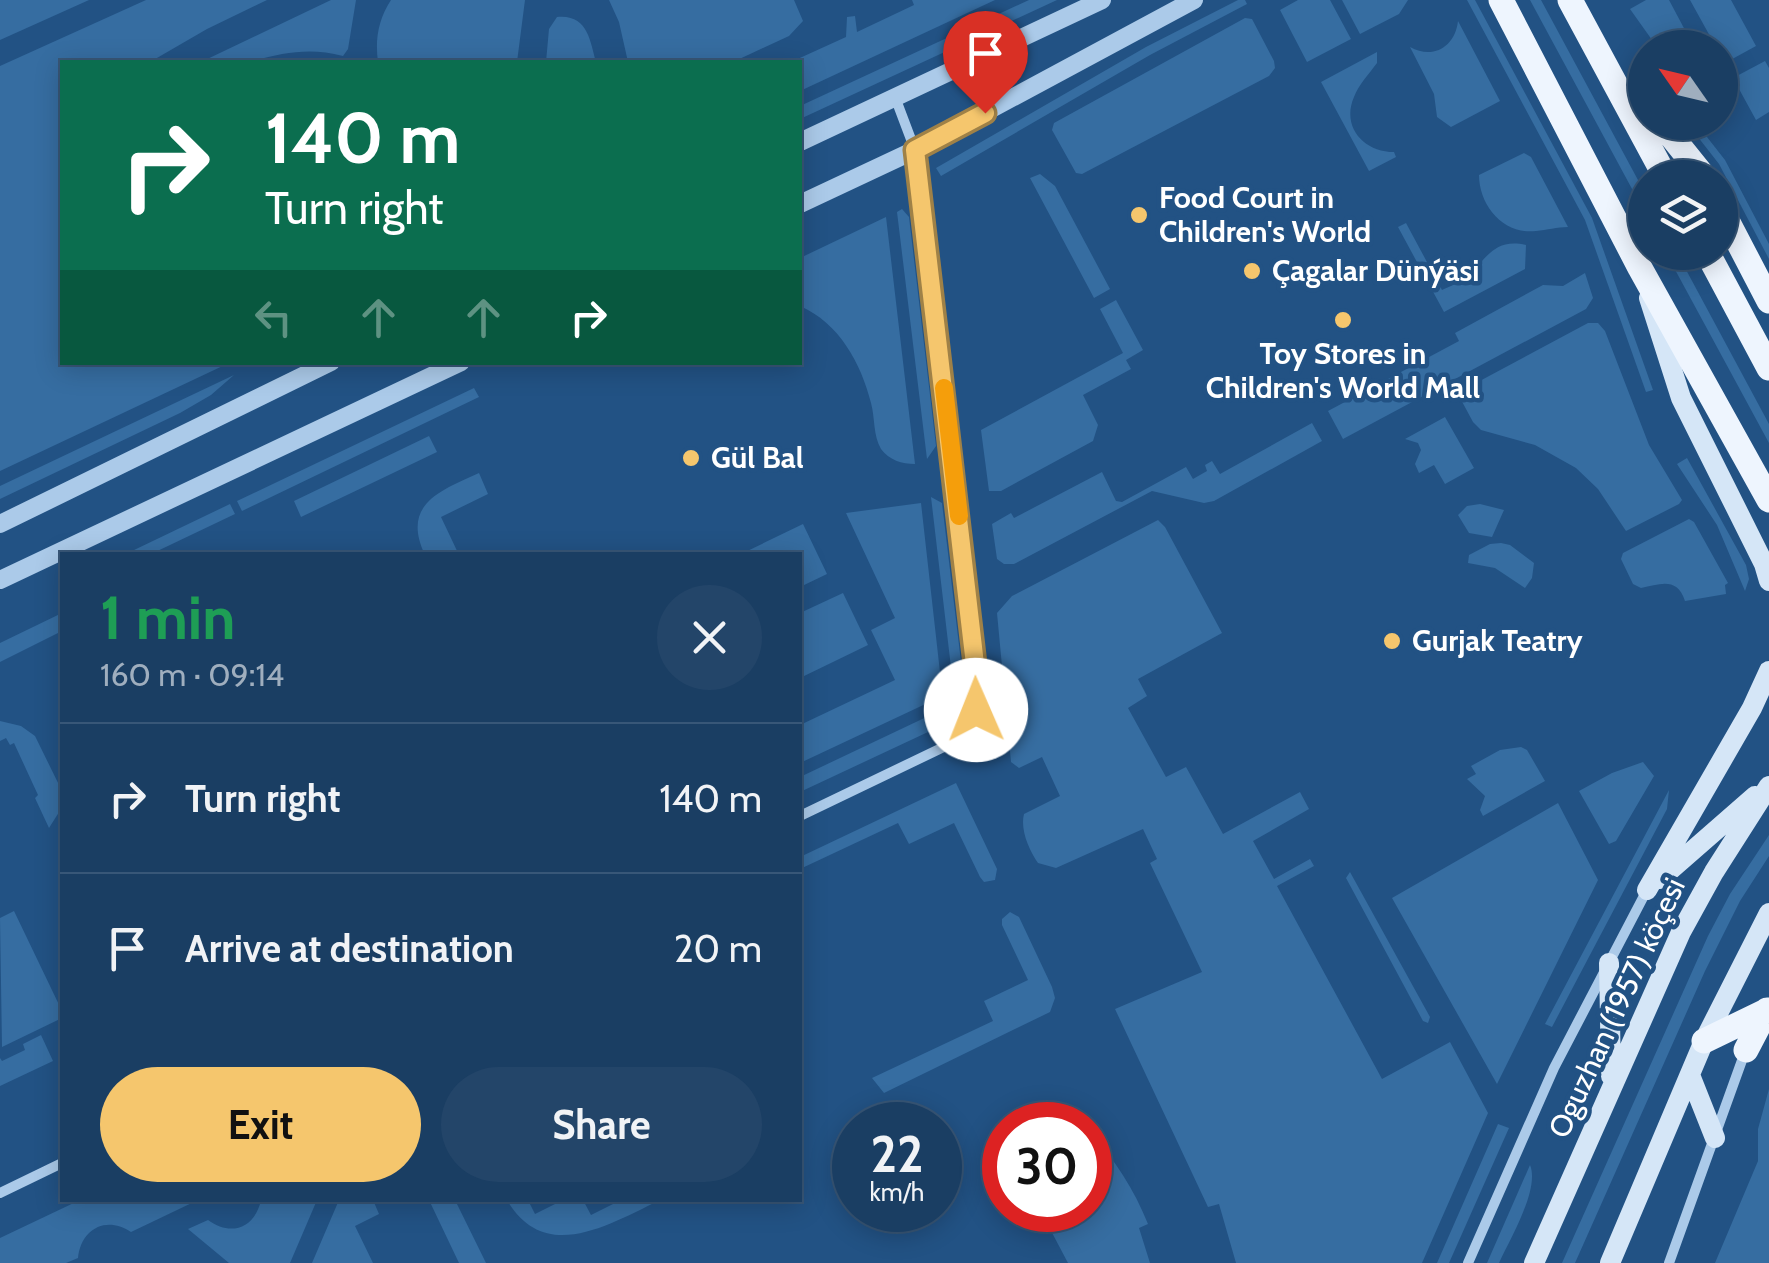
<!DOCTYPE html>
<meta charset="utf-8">
<style>
:root{--surface:#1a3e63;--page:#234569;--text:#f1f3f6;--muted:#9faebe;--line:#385778;--accent:#f5c66d}
body{margin:0;font-family:Cabin,sans-serif;background:var(--page);color:var(--text);height:100vh;display:flex;flex-direction:column;font-size:38px;white-space:nowrap}
*{box-sizing:border-box;margin:0}
p{font-size:32px;color:var(--muted)}
.icon{flex:none;width:55px;height:55px;fill:none;stroke:currentColor;stroke-width:2;stroke-linecap:round;stroke-linejoin:round}
.map{position:relative;flex:1;overflow:hidden}
.drawer{position:absolute;left:60px;top:552px;width:742px;height:650px;display:flex;flex-direction:column;background:var(--surface);border-radius:0px;box-shadow:0 5px 25px #0003,0 0 0 2px var(--line)}
.drawer>*{flex:none}
.top-card{position:absolute;left:60px;top:60px;width:742px;height:305px;border-radius:0px;box-shadow:0 5px 25px #0003,0 0 0 2px var(--line);background:#0b6e4f;color:#fff;overflow:hidden}
.needle{width:65px;rotate:304deg}
.fabs{position:absolute;left:1628px;top:30px;display:grid;gap:20px}
.fabs a{display:grid;place-items:center;width:110px;height:110px;border-radius:50%;background:var(--surface);box-shadow:0 5px 25px #0003,0 0 0 2px var(--line);font-size:50px}
.speed{position:absolute;left:832px;top:1102px;display:flex;gap:20px;font-size:50px;font-weight:700;text-align:center}
.speed>*{display:grid;place-content:center;width:130px;height:130px;border-radius:50%;background:var(--surface);box-shadow:0 5px 25px #0003,0 0 0 2px var(--line);line-height:1}
.speed small{font-size:25px;font-weight:400}
.speed .limit{border:15px solid #d22;background:#fff;color:#111}
.pin{position:absolute;display:grid;place-items:center;width:85px;height:85px;color:#fff;margin:-102px -42px;border-radius:50% 50% 50% 0;rotate:-45deg;box-shadow:0 0 10px #0007}
.pin .icon{rotate:45deg}
.me{position:absolute;width:110px;margin:-55px;rotate:359deg;stroke-linejoin:round;filter:drop-shadow(0 0 8px #0008)}
.turn{display:flex;align-items:center;gap:35px;height:210px;padding:0 40px;font-size:45px}
.turn .icon{width:130px;height:130px;stroke-width:2.5}
.turn b{display:block;font-size:70px;line-height:85px}
.lanes{display:flex;align-items:center;height:95px;padding:0 40px;background:#0003;justify-content:center;gap:50px;direction:ltr}
.lanes .off{opacity:.35}
.round{display:grid;place-items:center;flex:none;width:105px;height:105px;border-radius:52px;background:var(--page)}
.head{display:flex;align-items:center;justify-content:space-between;height:170px;padding:0 40px}
h1{font-size:60px;font-weight:800;line-height:75px;color:#1e9e55}
.action{display:flex;gap:20px;margin-top:auto;padding:20px 40px}
.action a{flex:1;height:115px;border-radius:60px;background:var(--accent);color:#111;font-size:40px;font-weight:800;line-height:115px;text-align:center}
.action a+a{background:var(--page);color:var(--text)}
ul{padding:0;list-style:none}
li{display:flex;align-items:center;gap:30px;height:150px;padding:0 40px;border-top:2px solid var(--line)}
li div{flex:1}
li b{display:block;font-size:38px}
li em{font-style:normal}
.map>svg:first-child{display:block}
.green{fill:#366da1}
.lines{fill:none;stroke-linecap:round;stroke-linejoin:round}
.minor{stroke:#abcae9;stroke-width:10}
.tertiary{stroke:#abcae9;stroke-width:18}
.secondary{stroke:#d5e6f7;stroke-width:20}
.primary{stroke:#eef5fe;stroke-width:25}
.route-casing{stroke:#9f8147;stroke-width:25}
.route{stroke:#f5c66d;stroke-width:18}
.slow{stroke:#f59e0b;stroke-width:18}
.poi-dot{fill:#f5c66d;stroke:#225284;stroke-width:4}
.labels{text-anchor:middle;stroke-width:9;stroke-linejoin:round;paint-order:stroke}
.poi-label{font-size:30px;font-weight:bold;fill:#fff;stroke:#225284;text-anchor:start}
.street-label{font-size:30px;fill:#fff;stroke:#225284}
</style>
<div class="map">
<svg width="1769" height="1263" viewBox="0 0 1769 1263">
<rect width="100%" height="100%" fill="#225284"/>
<path class="green" d="M0 0H89L0 40Z
M146 0H267L207 29 150 62H62V362L229 363 0 471V66Z
M331 0H356L348 49 343 56C309 47 282 53 249 62 235 66 216 63 201 62Z
M391 0H525L517 62H378C375 40 378 20 391 0Z
M609 0H794L803 21 789 36 733 62H628L619 22Z
M912 0H995L800 91V62H791L846 37 847 17 855 16 857 32 914 5Z
M1029 0H1057L800 119V106Z
M1238 0H1245L1247 4 1150 55 941 176 936 168 1146 47Z
M1298 0H1330L1351 39 1307 62 1280 10Z
M1342 0H1408L1399 14 1360 34Z
M1467 0H1475L1592 218 1653 390 1646 392 1585 220Z
M1530 0H1541L1645 193V213Z
M1646 0H1669L1694 47H1657L1630 9Z
M1690 0H1731L1756 46 1725 63 1720 48 1716 47Z
M557 17C588 14 590 41 596 62H546L549 29Z
M1245 18 1252 19 1274 61 1275 68 1269 76 1082 174 1076 173 1052 130 1054 123Z
M1458 21 1500 101 1451 127 1437 117 1434 94 1410 47C1433 60 1455 47 1458 21Z
M1377 52V63C1369 74 1359 84 1354 97 1341 127 1364 152 1394 152L1396 157 1369 171 1321 82Z
M1765 61 1769 68V112L1756 120 1733 78Z
M1687 123H1696L1725 160 1769 244V259L1719 164Z
M1524 153 1531 157 1568 227C1557 227 1547 230 1536 231 1503 235 1479 205 1479 175Z
M1040 174 1055 186 1110 289 1094 298 1030 178Z
M902 209 909 217 936 446 927 459 897 212Z
M886 217 915 464C902 464 889 460 881 449 873 436 875 417 871 403 861 363 839 323 800 306V258Z
M1406 223 1442 290C1449 287 1458 283 1464 278 1486 262 1492 237 1526 245L1525 269 1444 312 1398 227Z
M1666 253H1677L1769 424V443Z
M1585 273 1593 298 1586 309 1343 439 1328 411 1459 341 1455 333 1543 285 1563 286Z
M1116 300 1143 350 1126 360 1131 369 1083 395 1098 425 1093 441 1001 491H989L981 430 1123 353 1100 309Z
M1588 323H1598L1605 331 1649 445 1682 500 1679 504 1626 531 1598 489 1576 468 1535 445 1481 430 1473 422 1459 396 1461 391Z
M234 375 211 395 180 413 0 499V486Z
M474 388 479 397 242 511 237 501Z
M1445 417 1474 468 1445 484 1434 465 1419 473 1415 464 1421 450 1418 443 1405 439Z
M1312 423 1322 441 1214 501 1204 503 1152 491 1014 564H1004L997 559 992 524 1011 513 1014 518 1102 472 1116 501 1122 502 1186 467 1193 479 1207 471 1205 465 1212 461 1220 474Z
M429 436 437 452 301 517 294 501Z
M1687 458 1746 565 1749 579 1745 591 1717 525 1677 464Z
M479 473 488 494 441 517 459 555H425C401 504 440 491 479 473Z
M931 497 942 503 964 687 960 705 949 721 944 709 954 693Z
M921 503 942 690 934 700 800 763V725L895 680 871 630 895 618 846 513Z
M230 504 235 514 149 555H133L132 551Z
M1480 504 1504 510 1492 537 1469 533 1458 515 1467 506Z
M1689 519 1694 522 1728 583 1725 585 1726 594 1685 601C1677 577 1661 584 1641 588L1633 584 1621 559 1623 553Z
M1158 520 1165 527 1222 633 1138 679 1147 696 1128 708 1166 777 1186 767 1223 834 1300 792 1309 809 1253 841 1274 879 1310 859 1314 866 1277 886 1382 1079 1450 1042 1488 1113 1422 1263H1236L1219 1204 1208 1207 1115 1009 1202 972 1150 863 1157 859 1143 829 1056 868 1038 863C1029 850 1020 830 1024 814L1060 796 1042 757 1019 768 1011 762 997 613 1012 596Z
M803 524 827 574 800 587V555H739Z
M1501 543 1510 545 1534 563 1532 578 1525 588 1495 568 1468 563 1469 555 1490 544Z
M843 593 868 645 800 678V613Z
M62 613V631L0 662V643Z
M937 712 943 725 800 792V777Z
M0 721 21 726 35 736 62 791 61 809 49 828 35 798 38 795 14 743 10 745 6 738 0 741Z
M1521 747 1527 750 1545 781 1483 816 1480 810 1485 796 1467 779 1476 774 1471 766 1500 750Z
M1643 762 1654 776 1616 841 1609 844 1579 791 1612 773Z
M956 783 997 869 995 880 984 882 980 877 954 823 909 844 898 823 800 869V857Z
M1669 790 1667 809 1552 1027 1545 1024Z
M1558 803 1598 880 1497 1084 1392 898Z
M1769 835V856L1740 901 1705 971 1575 1263H1562L1708 936 1730 894Z
M1350 872 1430 1017 1428 1023 1423 1021 1346 878Z
M14 911 62 1011V1018L2 1047 0 918Z
M1010 912 1019 917 1052 987 1055 998 1050 1012 884 1093 872 1078 993 1021 984 1001 1028 980 1002 925V919Z
M41 1035 53 1061 0 1086V1058L2 1061 25 1050 23 1044Z
M1769 1089V1263H1715L1758 1161V1129Z
M1498 1124 1509 1128 1449 1263H1437Z
M1090 1132C1115 1160 1134 1189 1148 1224L1139 1228 1150 1263H1068L1040 1210H1090Z
M1530 1165C1540 1189 1510 1239 1499 1263H1487Z
M80 1200H198L131 1232C106 1215 81 1229 78 1258L66 1263H0V1238Z
M261 1200H317L290 1263H229L188 1229 208 1220C231 1237 255 1228 261 1200Z
M339 1200H373L379 1214 355 1226 373 1263H312Z
M429 1200H455L486 1263H459Z
M507 1200H528L535 1214 563 1200H583L591 1215 621 1200H660C605 1227 544 1263 507 1200Z"/>
<g class="lines">
<path class="minor" d="M800 816 952 743C970 726 975 714 978 690L925 218 915 150 895 97
M0 1193 62 1163
M1468 1263 1554 1068 1647 890
M1669 1263 1745 1052"/>
<path class="tertiary" d="M800 142 1102 0
M800 204 915 150 1194 0
M0 524 331 362
M0 580 461 362"/>
<path class="secondary" d="M1649 298 1681 398 1764 564 1769 581
M1660 879 1755 796
M1647 890 1752 708 1769 671
M1609 963 1611 1076
M1690 1075 1715 1138
M1534 1263 1681 932 1714 872 1769 786
M1610 1263 1704 1041 1769 913"/>
<path class="primary" d="M1501 0 1640 268 1769 500
M1570 0 1666 178
M1660 122 1705 178
M1720 207 1769 301
M1707 252 1769 368
M1704 1041 1766 1011
M1746 1050 1767 1010"/>
</g>
<g class="lines">
<g class="route-casing">
<path id="route" d="M976 710 978 690 915 150 985 113"/>
</g>
<use href="#route" class="route"/>
<path class="slow" d="M944 388 959 516"/>
</g>
<g class="poi-dot">
<circle cx="1139" cy="215" r="10"/>
<circle cx="1252" cy="271" r="10"/>
<circle cx="1343" cy="320" r="10"/>
<circle cx="691" cy="458" r="10"/>
<circle cx="1392" cy="641" r="10"/>
</g>
<g class="labels">
<g class="poi-label">
<text x="1159" y="208">Food Court in<tspan x="1159" dy="34">Children's World</tspan></text>
<text x="1272" y="281">Çagalar Dünýäsi</text>
<text x="1343" y="364" text-anchor="middle">Toy Stores in<tspan x="1343" dy="34">Children's World Mall</tspan></text>
<text x="711" y="468">Gül Bal</text>
<text x="1412" y="651">Gurjak Teatry</text>
</g>
<g class="street-label">
<text transform="translate(1617 1008) rotate(-65)" y="10">Oguzhan (1957) köçesi</text>
</g>
</g>
</svg>
<div class="fabs">
<a><svg class="needle" viewBox="-14 -14 28 28"><path d="M0-13l5 13h-10z" fill="#e53935"/><path d="M0 13l5-13h-10z" fill="#9faebe"/></svg></a>
<a><svg class="icon" aria-label="layers" viewBox="0 0 24 24"><path d="M12 4l9 5-9 5-9-5zM3 14l9 5 9-5"/></svg></a>
</div>
<div class="speed"><div>22<small>km/h</small></div><div class="limit">30</div></div>
<div class="pin" style="left:985px;top:113px;background:#d93025"><svg class="icon" aria-label="arrive" viewBox="0 0 24 24"><path d="M6 21V4h12l-3 4 3 4H6"/></svg></div>
<svg class="me" style="left:976px;top:710px" viewBox="-20 -20 40 40"><circle r="19" fill="#fff"/><path d="M0-13L10 11 0 6-10 11z" fill="#f5c66d"/></svg>
<div class="top-card">
<div class="turn"><svg class="icon" aria-label="right" viewBox="0 0 24 24"><path d="M7 20v-9h11M14 6l5 5-5 5"/></svg><div><b>140 m</b>Turn right</div></div>
<div class="lanes"><svg class="icon off" aria-label="left" viewBox="0 0 24 24"><path d="M17 20v-9H6M10 6l-5 5 5 5"/></svg><svg class="icon off" aria-label="ahead" viewBox="0 0 24 24"><path d="M12 20V5M6 11l6-6 6 6"/></svg><svg class="icon off" aria-label="ahead" viewBox="0 0 24 24"><path d="M12 20V5M6 11l6-6 6 6"/></svg><svg class="icon" aria-label="right" viewBox="0 0 24 24"><path d="M7 20v-9h11M14 6l5 5-5 5"/></svg></div>
</div>
<section class="drawer">
<div class="head"><div><h1>1 min</h1><p>160 m · 09:14</p></div><a class="round"><svg class="icon" aria-label="close" viewBox="0 0 24 24"><path d="M6 6l12 12M18 6L6 18"/></svg></a></div>
<ul>
<li><svg class="icon" aria-label="right" viewBox="0 0 24 24"><path d="M7 20v-9h11M14 6l5 5-5 5"/></svg><div><b>Turn right</b></div><em>140 m</em></li>
<li><svg class="icon" aria-label="arrive" viewBox="0 0 24 24"><path d="M6 21V4h12l-3 4 3 4H6"/></svg><div><b>Arrive at destination</b></div><em>20 m</em></li>
</ul>
<div class="action"><a>Exit</a><a>Share</a></div>
</section>
</div>
